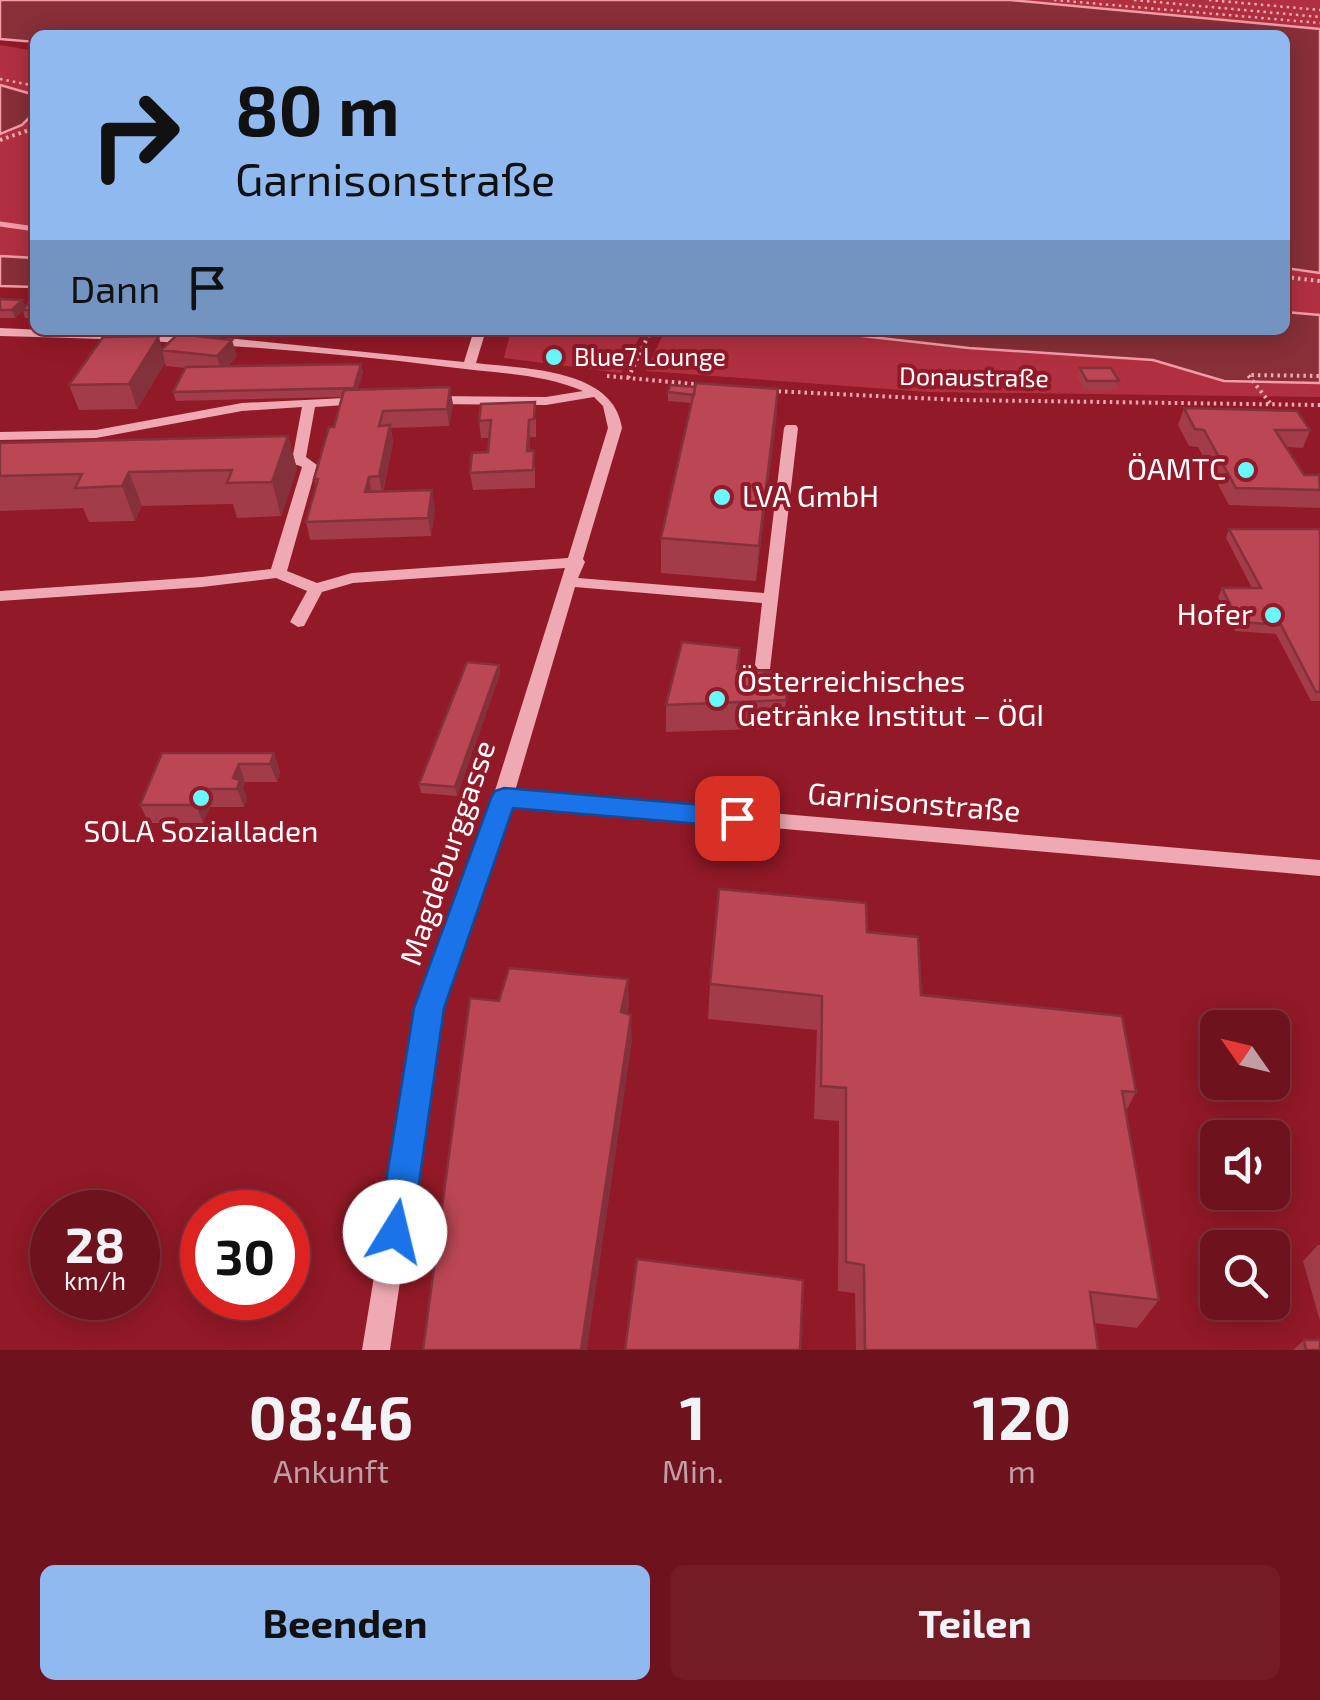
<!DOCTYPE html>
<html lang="de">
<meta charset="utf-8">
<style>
:root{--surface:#6e131d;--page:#731c26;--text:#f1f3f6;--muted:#bf9ea4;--line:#80323b;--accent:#90b9f0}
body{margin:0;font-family:"Exo 2",sans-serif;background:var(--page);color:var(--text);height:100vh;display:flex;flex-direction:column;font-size:38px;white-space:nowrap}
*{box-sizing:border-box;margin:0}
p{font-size:32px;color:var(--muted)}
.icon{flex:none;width:55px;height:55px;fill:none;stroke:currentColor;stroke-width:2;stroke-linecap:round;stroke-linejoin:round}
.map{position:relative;height:1350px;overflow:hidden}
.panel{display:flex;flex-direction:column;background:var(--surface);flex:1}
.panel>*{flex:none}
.banner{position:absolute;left:30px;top:30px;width:1260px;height:305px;border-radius:15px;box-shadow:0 5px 25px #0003,0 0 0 2px var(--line);background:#90b9f0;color:#111;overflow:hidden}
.needle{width:65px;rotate:304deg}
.controls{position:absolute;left:1200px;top:1010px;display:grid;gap:20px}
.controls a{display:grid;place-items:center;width:90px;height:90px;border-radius:15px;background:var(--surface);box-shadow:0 5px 25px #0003,0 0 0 2px var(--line);font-size:50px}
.speed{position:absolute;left:30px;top:1190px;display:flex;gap:20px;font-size:50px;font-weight:700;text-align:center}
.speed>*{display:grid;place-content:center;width:130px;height:130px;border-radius:50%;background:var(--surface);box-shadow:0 5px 25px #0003,0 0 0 2px var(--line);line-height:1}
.speed small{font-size:25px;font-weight:400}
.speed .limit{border:15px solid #d22;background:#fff;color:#111}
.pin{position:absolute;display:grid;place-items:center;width:85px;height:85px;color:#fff;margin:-42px;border-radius:20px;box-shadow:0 5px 15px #0006}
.me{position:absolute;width:110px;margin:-55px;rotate:9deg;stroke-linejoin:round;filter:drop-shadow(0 0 8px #0008)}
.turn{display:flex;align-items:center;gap:35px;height:210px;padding:0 40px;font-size:45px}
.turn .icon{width:130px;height:130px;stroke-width:2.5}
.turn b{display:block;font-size:70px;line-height:85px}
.then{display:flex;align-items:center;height:95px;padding:0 40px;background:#0003;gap:20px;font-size:38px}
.eta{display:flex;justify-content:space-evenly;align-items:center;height:170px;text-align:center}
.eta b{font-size:60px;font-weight:700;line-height:70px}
.cta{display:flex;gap:20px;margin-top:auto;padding:20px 40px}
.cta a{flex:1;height:115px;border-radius:15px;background:var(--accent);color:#111;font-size:40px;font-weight:700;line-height:115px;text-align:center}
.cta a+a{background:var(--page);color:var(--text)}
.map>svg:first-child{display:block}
.green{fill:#b13040}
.water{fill:#882f38;stroke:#f29ca8;stroke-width:2.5}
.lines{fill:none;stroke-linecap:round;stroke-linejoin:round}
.stream{stroke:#f29ca8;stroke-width:5}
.path-far1{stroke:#efa9b2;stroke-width:2.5;stroke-dasharray:2.5 4;stroke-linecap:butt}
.path{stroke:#efa9b2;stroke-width:4;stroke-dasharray:2.5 4;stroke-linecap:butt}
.minor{fill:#efa9b2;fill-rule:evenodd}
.wall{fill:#a13c48}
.shaded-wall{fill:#83313b}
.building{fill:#bb4654;stroke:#83313b;stroke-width:2.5}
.route{fill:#1a73e8;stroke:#114b97;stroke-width:2.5}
.poi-dot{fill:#67f9ff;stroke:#921927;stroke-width:4}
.labels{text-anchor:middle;stroke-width:8;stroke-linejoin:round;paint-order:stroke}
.far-poi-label{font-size:25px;fill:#fff;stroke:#921927;text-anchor:start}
.far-street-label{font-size:25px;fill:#fff;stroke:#921927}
.poi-label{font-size:30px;fill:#fff;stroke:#921927;text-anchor:end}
.street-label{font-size:30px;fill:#fff;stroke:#921927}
</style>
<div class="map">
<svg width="1320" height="1350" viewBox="0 0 1320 1350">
<rect width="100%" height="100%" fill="#921927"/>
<path class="green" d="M1010 0H1320V29Z
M0 45 35 51V95L0 85Z
M35 112V258L0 256V134L22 125Z
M1285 268 1320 273V315L1285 312Z
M511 330H643L621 373 504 358Z
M665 330H809L969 348 1153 360 1224 381 1320 383V397L928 392 646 371Z"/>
<path class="water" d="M0 0H1010L1320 29V273L1285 268V35H35V42L0 39Z
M0 85 35 95V112L22 125 0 134Z
M0 256 35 258V287L0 286Z
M1285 312 1320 315V383L1224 381 1153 360 969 348 809 330H1285Z"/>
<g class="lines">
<path class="stream" d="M0 224 35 229"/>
<path class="path-far1" d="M1054 0 1320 23
M1134 0 1320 17
M1209 0 1320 10
M0 79 35 86"/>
<path class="path" d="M0 140 35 128
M1285 277 1320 281
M607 376 704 385
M628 378 651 330
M772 391 960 400 1320 405
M1270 403 1248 375 1320 376"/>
<path class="minor" d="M0 328 237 339 464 362 474 330H486L476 363C523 369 614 368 622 428L583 559 585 562 578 578 764 593 784 428 786 425H796L798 428 770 669H758L755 665 762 603 575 587 515 791 1320 860V876L510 805 440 1008 390 1350H362L418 1008 493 797 565 568 353 583 322 592 304 626 298 627 290 622 307 591 276 578 202 587 0 601V591L202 577 271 569 302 467C290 460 274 468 263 459L270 455H293L302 407 242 411 96 438 0 440V432L96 430 242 403 366 397 368 400 361 404 315 407 306 457 317 465 287 571 317 583 352 573 568 558 608 428 603 406 594 397 546 405 432 404 425 400 432 396 546 397 583 391C541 373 492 373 448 367 299 348 150 339 0 336Z"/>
</g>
<path class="wall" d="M35 297V318H25L23 310 15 318H0V299L22 300 25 307Z
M163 348 237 356 227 367 363 372 358 389 453 404 449 426 391 428 393 443 383 492 435 508 431 536 310 540 306 522 316 486 314 479 334 427 342 397 176 401 173 392 186 368 166 366 165 363 137 409 79 410 69 385Z
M1080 368 1119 381 1117 390 1084 389 1077 376Z
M695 387 778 389 776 421 756 581 661 573V538L692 403 668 401V392Z
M1184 408 1310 430 1303 448 1287 447 1304 475 1320 478V508L1229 505 1198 447 1189 446 1178 425Z
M536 419V437H530V451L535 468V488L473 490 470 473 488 452 490 438H481L479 421Z
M288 436 297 469 281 516 237 518 233 504 142 506 135 521 89 522 83 508 0 511V443Z
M1229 529H1320V701H1311L1276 634 1235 631 1218 597 1222 588H1252L1226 538Z
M740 648 739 670 789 674 783 728 666 732V705Z
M499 665 500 674 457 796 421 793 419 784Z
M162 753H274L280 772 277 782H245L243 788 247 798 244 807H210L203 823H149L140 805Z
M867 932 921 995 1136 1092 1126 1111 1159 1300 1137 1328 1094 1323 1098 1350H856L855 1293 838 1291 839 1121 814 1119 817 1030 708 1019 710 984Z
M1318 1245H1320V1321L1303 1261Z
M1304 1340 1320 1350H1293Z"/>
<path class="shaded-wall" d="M22 300 25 308 15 318 12 310Z
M159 336 165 363 137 409 129 384Z
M232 340 237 356 221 372 217 356Z
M361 364 363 372 356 397 354 388Z
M450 387 453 404 449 426 447 409Z
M778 389 776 421 756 581 759 546Z
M529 420 530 437 529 468 527 451Z
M390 425 393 443 382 494 379 476Z
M288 436 297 469 281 516 272 482Z
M129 472 142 506 135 521 122 486Z
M369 477 372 494 365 492Z
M432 490 435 508 431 536 428 518Z
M499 665 500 674 457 796 455 787Z
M274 753 280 772 277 782 270 764Z
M239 764 245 782 243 788 247 798 244 807 233 778Z
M202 789 210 807 203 823 196 805Z
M628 979 629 1006 622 1038 621 1012Z
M631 1015 632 1041 587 1350H581Z"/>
<path class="building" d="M34 297 35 310H22Z
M0 299 22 300 12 310H0Z
M178 334 232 340 217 356 161 350Z
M159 336 129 384 69 385 103 337Z
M361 364 354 388 173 392 186 367Z
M1080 368H1111L1119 381H1087Z
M696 383 778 389 759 546 661 538Z
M670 385 695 387 694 395 668 392Z
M450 387 447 409 383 411 379 426 390 425 379 476 369 477 365 492 432 490 428 518 306 522 318 479H314L329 427H334L344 390Z
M535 402 534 419 529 420 527 451H534L533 470 470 473 472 453 488 452 491 420 479 421 481 404Z
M1184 408 1297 411 1310 430H1275L1304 475H1319L1320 490 1236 488 1204 430 1195 429Z
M288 436 272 482 227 483 232 470 129 472 122 486 75 488 82 474 0 476V443Z
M1229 529H1320V692H1316L1281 625 1239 622 1222 588H1261Z
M682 642 740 648 737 669 789 674 786 700 666 705Z
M467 662 499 665 455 787 419 784Z
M162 753H274L270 764H239L233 778 240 780 237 789H202L196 805H140Z
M719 889 866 903 867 932 918 937 921 995 1122 1016 1136 1092 1122 1091 1159 1300 1090 1292 1098 1350H865L864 1265 846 1262V1088L821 1086 822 996 710 984Z
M509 968 628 979 621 1012 631 1015 581 1350H423L470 998 499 1001Z
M637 1259 803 1280 800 1350H625Z
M1304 1340H1320V1350H1306Z"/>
<path class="route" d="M504 788 737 808 746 810 750 818 746 825 737 827 513 808 444 1008 412 1232 407 1244 395 1249 383 1244 378 1232 414 1008 491 798 495 791Z"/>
<g class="poi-dot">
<circle cx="554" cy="357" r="10"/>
<circle cx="1246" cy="470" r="10"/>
<circle cx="722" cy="497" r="10"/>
<circle cx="1273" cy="615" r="10"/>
<circle cx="717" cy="699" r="10"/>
<circle cx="201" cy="798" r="10"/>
</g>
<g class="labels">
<g class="far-poi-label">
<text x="574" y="366">Blue7 Lounge</text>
</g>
<g class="far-street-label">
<text transform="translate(974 377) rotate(1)" y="9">Donaustraße</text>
</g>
<g class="poi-label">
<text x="1226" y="480">ÖAMTC</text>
<text x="742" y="507" text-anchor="start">LVA GmbH</text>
<text x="1253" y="625">Hofer</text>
<text x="737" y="692" text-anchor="start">Österreichisches<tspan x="737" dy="34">Getränke Institut – ÖGI</tspan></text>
<text x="201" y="842" text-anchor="middle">SOLA Sozialladen</text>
</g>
<g class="street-label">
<text transform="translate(914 803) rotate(5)" y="10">Garnisonstraße</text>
<text transform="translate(448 853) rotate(-71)" y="10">Magdeburggasse</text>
</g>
</g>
</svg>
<div class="controls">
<a><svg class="needle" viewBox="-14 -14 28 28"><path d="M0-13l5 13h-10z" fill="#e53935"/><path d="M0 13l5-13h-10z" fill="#bf9ea4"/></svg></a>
<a><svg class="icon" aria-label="sound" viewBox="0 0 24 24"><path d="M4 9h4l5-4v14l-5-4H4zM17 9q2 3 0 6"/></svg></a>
<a><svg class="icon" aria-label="search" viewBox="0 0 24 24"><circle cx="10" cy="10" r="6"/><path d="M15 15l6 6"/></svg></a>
</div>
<div class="speed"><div>28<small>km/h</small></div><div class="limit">30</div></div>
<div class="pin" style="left:737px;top:818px;background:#d93025"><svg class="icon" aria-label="arrive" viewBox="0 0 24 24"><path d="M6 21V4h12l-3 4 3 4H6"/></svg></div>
<svg class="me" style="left:395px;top:1232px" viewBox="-20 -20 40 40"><circle r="19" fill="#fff"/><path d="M0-13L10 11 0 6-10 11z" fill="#1a73e8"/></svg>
<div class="banner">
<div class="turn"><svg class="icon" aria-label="right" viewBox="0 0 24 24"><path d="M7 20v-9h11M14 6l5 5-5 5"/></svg><div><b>80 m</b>Garnisonstraße</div></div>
<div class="then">Dann<svg class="icon" aria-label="arrive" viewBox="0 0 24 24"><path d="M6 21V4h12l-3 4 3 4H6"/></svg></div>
</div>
</div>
<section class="panel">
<div class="eta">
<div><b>08:46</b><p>Ankunft</p></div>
<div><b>1</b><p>Min.</p></div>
<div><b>120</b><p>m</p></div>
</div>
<div class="cta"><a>Beenden</a><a>Teilen</a></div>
</section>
